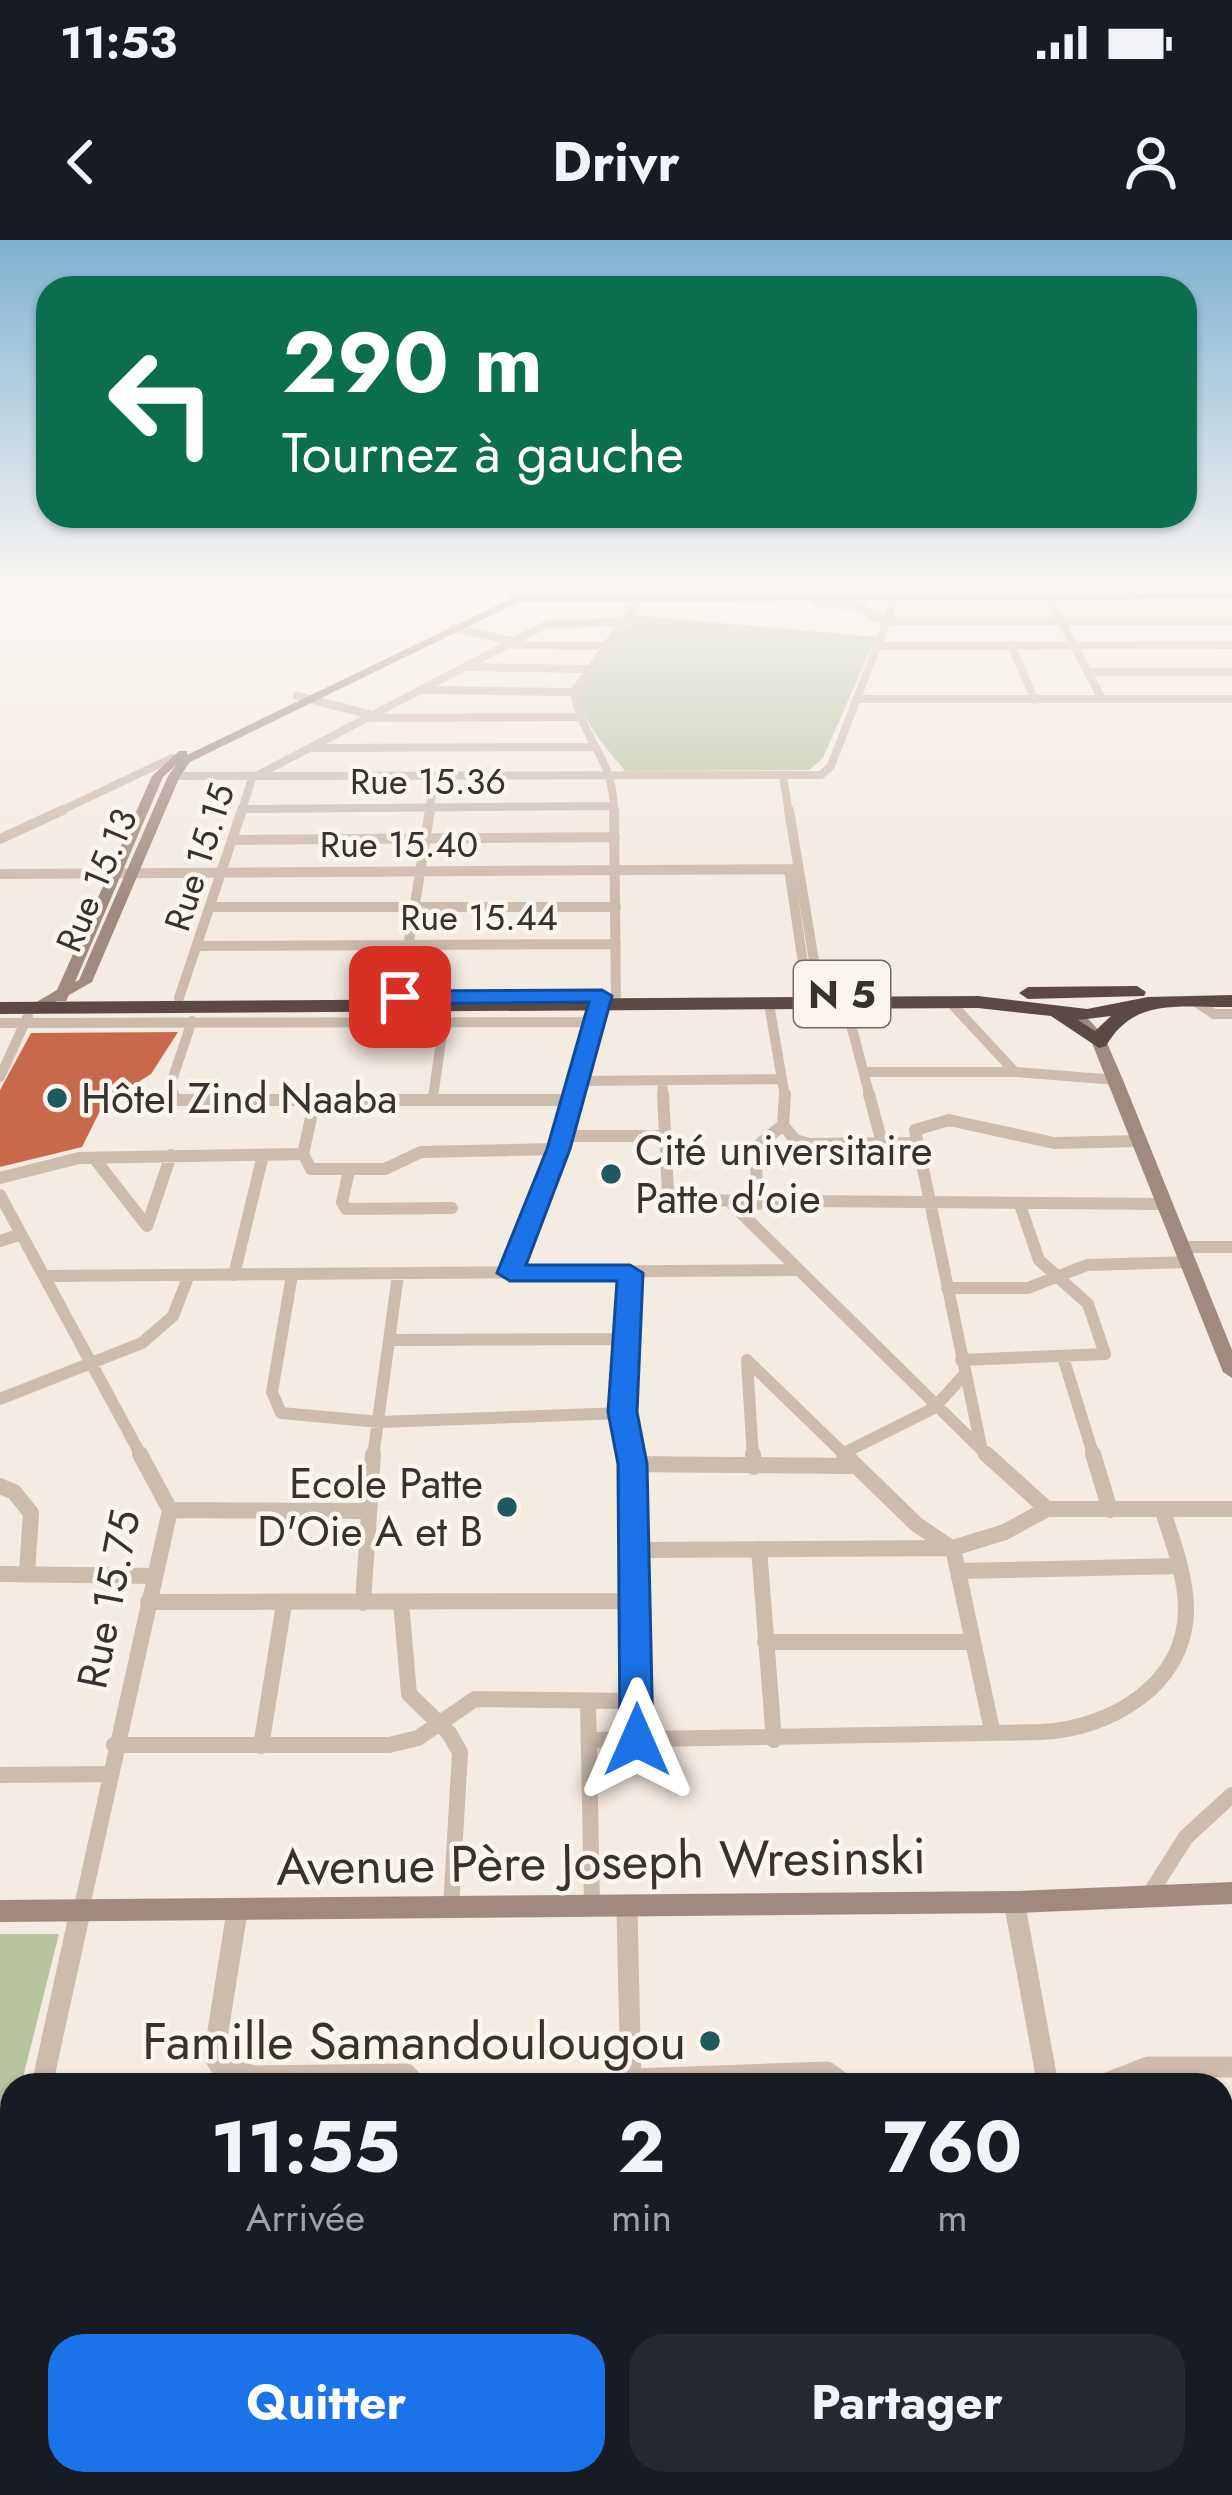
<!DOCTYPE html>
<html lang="fr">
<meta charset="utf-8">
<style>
:root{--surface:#171b24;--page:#242831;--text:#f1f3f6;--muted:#9ea1a6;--accent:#1a73e8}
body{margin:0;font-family:Jost,sans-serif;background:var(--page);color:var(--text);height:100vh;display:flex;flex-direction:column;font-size:45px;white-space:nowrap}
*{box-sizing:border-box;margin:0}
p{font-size:39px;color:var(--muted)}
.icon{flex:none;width:66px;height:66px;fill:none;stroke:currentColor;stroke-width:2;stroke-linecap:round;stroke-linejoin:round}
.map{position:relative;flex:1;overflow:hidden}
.panel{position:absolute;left:0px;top:1833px;width:1233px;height:423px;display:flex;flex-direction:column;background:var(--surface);border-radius:36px 36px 0 0;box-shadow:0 3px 9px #0004}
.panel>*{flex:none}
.guide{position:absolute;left:36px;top:36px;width:1161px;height:252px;border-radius:36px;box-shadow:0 3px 9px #0004;background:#0b6e4f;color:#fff;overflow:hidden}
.pin{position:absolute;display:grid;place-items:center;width:102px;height:102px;color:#fff;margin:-51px;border-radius:24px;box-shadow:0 6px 18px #0006}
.me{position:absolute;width:132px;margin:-66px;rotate:0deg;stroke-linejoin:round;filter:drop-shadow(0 0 9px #0008)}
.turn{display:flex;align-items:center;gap:42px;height:252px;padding:0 48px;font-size:54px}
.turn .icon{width:156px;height:156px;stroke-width:2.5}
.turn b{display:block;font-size:84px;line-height:102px}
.eta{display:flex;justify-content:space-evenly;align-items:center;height:204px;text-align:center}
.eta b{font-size:72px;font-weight:700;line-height:84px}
.primary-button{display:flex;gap:24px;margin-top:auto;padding:24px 48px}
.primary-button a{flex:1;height:138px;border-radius:36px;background:var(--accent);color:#fff;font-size:48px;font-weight:700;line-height:138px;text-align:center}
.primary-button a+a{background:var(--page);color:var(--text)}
.status{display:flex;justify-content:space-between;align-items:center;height:84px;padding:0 60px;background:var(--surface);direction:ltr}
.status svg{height:33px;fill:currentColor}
header{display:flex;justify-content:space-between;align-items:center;height:156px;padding:0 48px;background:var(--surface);font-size:54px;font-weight:700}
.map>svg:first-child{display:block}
.green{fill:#b8c4a0}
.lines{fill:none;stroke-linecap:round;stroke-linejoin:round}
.stream{stroke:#7fb0b2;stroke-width:8}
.building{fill:#c8694b}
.street-far4{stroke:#cdbbac;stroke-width:8}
.street-far3{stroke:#cdbbac;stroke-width:10}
.street-far2{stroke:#cdbbac;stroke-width:12}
.street-far1{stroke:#cdbbac;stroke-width:16}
.street{stroke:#cdbbac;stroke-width:21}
.secondary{fill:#a18a7d;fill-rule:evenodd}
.highway{fill:#5c4a42;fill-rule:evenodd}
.route{fill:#1a73e8;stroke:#114b97;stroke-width:3}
.poi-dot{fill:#1f5a5e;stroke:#fbf5ee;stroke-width:4.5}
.labels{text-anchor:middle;stroke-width:9;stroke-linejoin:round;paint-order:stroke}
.far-street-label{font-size:36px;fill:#3b302b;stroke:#fbf5ee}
.shield{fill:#fbf5ee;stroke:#756b66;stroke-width:3}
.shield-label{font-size:39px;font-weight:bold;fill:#3b302b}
.poi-label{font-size:42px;fill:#3b302b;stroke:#fbf5ee;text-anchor:start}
.street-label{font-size:42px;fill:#3b302b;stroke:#fbf5ee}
.near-street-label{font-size:51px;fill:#3b302b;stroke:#fbf5ee}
.near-poi-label{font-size:51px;fill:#3b302b;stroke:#fbf5ee;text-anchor:end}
</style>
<div class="status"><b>11:53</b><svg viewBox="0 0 49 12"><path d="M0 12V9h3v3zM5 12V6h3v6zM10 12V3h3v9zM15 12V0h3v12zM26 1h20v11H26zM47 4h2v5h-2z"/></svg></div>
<header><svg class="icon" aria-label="back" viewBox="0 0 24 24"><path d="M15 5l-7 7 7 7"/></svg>Drivr<svg class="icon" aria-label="person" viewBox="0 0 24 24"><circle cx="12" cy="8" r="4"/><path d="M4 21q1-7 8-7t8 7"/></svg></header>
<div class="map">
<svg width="1232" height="2255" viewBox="0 0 1232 2255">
<rect width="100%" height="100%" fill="#f4ebe1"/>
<path class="green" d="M634 375 876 397 823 518 809 530 625 531C607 508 579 480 579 450Z
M0 1694H59L21 1845H12V1883L0 1931Z"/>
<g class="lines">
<path class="stream" d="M1221 2055H1232
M1221 2115H1232
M912 2244 914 2255"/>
</g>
<path class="building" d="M178 792 151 834 103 865 82 907 0 927V850L31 793Z"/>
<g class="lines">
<path class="street-far4" d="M830 347 831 353
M1043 347 1102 459
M1127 353 1134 347
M512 354 522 347
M814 358 817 363 863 367 872 377 889 381H1232
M453 388 512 401
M512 405 608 406
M1011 405 1035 460
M883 406 1232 405
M469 427 590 429
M1089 432H1232
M423 450 574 452
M297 456 372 475
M856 459H1232
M372 478 578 477
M314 508 595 507
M174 536 821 535 831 526 897 354
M783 536 789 573
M242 569 614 566
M56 573 172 518
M241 573 252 538 547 384 622 382
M429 573 435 538
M614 573C614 516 584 505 574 452L640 358"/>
<path class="street-far3" d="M614 570 616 762
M789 570 821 763
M0 599 63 570
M233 600 615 597
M789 629 809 763
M0 634 798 629
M211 667H616
M198 706 616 704
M843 754 870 857
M400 757 430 570
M179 758 242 570
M950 762 1015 832
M1196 762 1214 774H1232
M769 764 785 857
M0 783 597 782
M866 832H1015L1116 840
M0 837 28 776
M662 840 663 857
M580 841 778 839
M173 857 171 843 192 781
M433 857 445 774
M574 857 602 756"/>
<path class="street-far2" d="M173 854 174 860H575
M663 854 668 953 674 960 1165 964
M869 854 882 903
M315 860 303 914 311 929H385L421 912 559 909
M783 885 795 900 809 904 916 903
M562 896H665
M94 918 147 986 171 915
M349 931 342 962 346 969 452 968
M0 938 79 918 303 914
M0 955 142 1217
M732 964 989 1217
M758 964 755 908 783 885 785 854
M0 1001 21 994
M1183 1007H1232
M510 1033 575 854
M630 1033 622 1173 631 1217
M234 1035 263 915
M292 1035 272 1152 281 1173 380 1182 622 1173
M46 1036 794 1030
M947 1048H1028L1087 1025 1189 1022
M391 1100 628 1099
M1063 1117 1094 1217
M747 1120 847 1217
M747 1120 753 1217
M961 1120 1105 1114 1088 1064 1039 1020 1020 965
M0 1159 142 1103 173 1076 189 1035
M982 1211 915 890 949 880 1054 903 1140 901
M842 1214 934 1168 964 1135
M373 1217 398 1035"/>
<path class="street-far1" d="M630 1214 637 1500
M753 1214 754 1227
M844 1214 916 1284 948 1306
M986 1214 1047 1269
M1093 1214 1110 1270
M632 1224 855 1226
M0 1246 14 1252 31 1273 27 1334
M170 1270 365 1271
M953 1308 992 1490
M759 1309 774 1500
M636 1310 953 1308 1005 1292 1047 1269H1232
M958 1331 1180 1326
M0 1334 155 1336
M148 1362 636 1361
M363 1363 373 1214
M401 1363 409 1454 449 1493 460 1512 451 1668
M765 1402H973
M588 1462 592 1665
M589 1500 1041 1492C1109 1489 1185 1446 1186 1370 1186 1336 1173 1302 1162 1269
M114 1505H389L418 1498 475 1459 636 1461
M261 1506 284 1364
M0 1535 108 1534
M1149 1655 1186 1597 1232 1555
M1014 1662 1016 1675
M627 1666V1675
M80 1675 170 1270 140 1214
M236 1675 237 1669"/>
<path class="street" d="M237 1672 214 1816 221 1827 254 1836 406 1834 416 1845
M627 1672 631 1845
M1016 1672 1048 1845
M632 1839 827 1832 845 1845
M42 1845 80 1672
M1102 1845 1148 1827H1232
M0 2029 12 1977
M1221 2085H1232
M0 2099 12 2098
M511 2244V2255
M892 2244 893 2255
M1115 2244 1117 2255
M160 2255 162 2244"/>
<path class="secondary" d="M1232 353V359L518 362 190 522 180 536 92 742 69 755 66 761H57L33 772 26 768 57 750 152 536 179 511H187V515L516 356ZM176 525 168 536 79 740 75 742 163 537Z
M1075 769 1080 770 1104 796 1123 840 1232 1110V1138L1223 1132 1090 798 1068 773Z
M1232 1642V1664L1014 1673 0 1682V1660L1014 1651Z"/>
<path class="highway" d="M1137 746 1146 752 1144 756 1028 759 1019 753 1028 747Z
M1232 755V767C1180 768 1134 757 1106 806L1099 808 1051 776 978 768 0 774V762L978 756 1087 769 1148 757ZM1111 776 1095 791 1078 780Z"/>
</g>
<linearGradient id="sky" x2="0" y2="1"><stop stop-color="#7eb2d2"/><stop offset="0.52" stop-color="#faf6f2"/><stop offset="1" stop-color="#faf6f2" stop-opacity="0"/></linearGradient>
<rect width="1232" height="663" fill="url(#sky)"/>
<path class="route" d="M602 750 612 756 570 909 526 1025H630L643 1033 637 1172 647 1224 653 1500 648 1510H625L620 1500 618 1224 608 1172 617 1041H510L497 1033 547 909 589 762 400 764 389 757 400 751Z"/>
<g class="poi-dot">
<circle cx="57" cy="858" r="12"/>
<circle cx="611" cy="934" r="12"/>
<circle cx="507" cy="1267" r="12"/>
<circle cx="710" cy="1801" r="12"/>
</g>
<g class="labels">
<g class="far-street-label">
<text x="428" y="554">Rue 15.36</text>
<text x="399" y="617">Rue 15.40</text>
<text transform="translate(199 617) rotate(-72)" y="13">Rue 15.15</text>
<text transform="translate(96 640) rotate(-67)" y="13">Rue 15.13</text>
<text x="479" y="690">Rue 15.44</text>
</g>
<rect class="shield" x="794" y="721" width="96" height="66" rx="9"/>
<g class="shield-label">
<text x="842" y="768">N 5</text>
</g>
<g class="poi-label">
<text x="81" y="873">Hôtel Zind Naaba</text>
<text x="635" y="925">Cité universitaire<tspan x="635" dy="48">Patte d'oie</tspan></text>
<text x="483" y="1258" text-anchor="end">Ecole Patte<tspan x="483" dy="48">D'Oie A et B</tspan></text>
</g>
<g class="street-label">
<text transform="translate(108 1359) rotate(-79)" y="15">Rue 15.75</text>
</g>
<g class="near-street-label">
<text transform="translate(601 1621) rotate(-1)" y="18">Avenue Père Joseph Wresinski</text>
</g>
<g class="near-poi-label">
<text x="686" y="1819">Famille Samandoulougou</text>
</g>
</g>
</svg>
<div class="pin" style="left:400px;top:757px;background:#d93025"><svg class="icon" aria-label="arrive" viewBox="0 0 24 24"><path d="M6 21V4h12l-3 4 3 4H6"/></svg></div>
<svg class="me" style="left:637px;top:1500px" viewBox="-20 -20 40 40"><path d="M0-17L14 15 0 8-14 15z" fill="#1a73e8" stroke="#fff" stroke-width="4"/></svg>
<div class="guide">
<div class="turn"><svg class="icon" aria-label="left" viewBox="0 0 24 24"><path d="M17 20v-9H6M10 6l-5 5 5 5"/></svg><div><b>290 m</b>Tournez à gauche</div></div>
</div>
<section class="panel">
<div class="eta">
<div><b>11:55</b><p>Arrivée</p></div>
<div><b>2</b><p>min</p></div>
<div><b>760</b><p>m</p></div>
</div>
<div class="primary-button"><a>Quitter</a><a>Partager</a></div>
</section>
</div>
